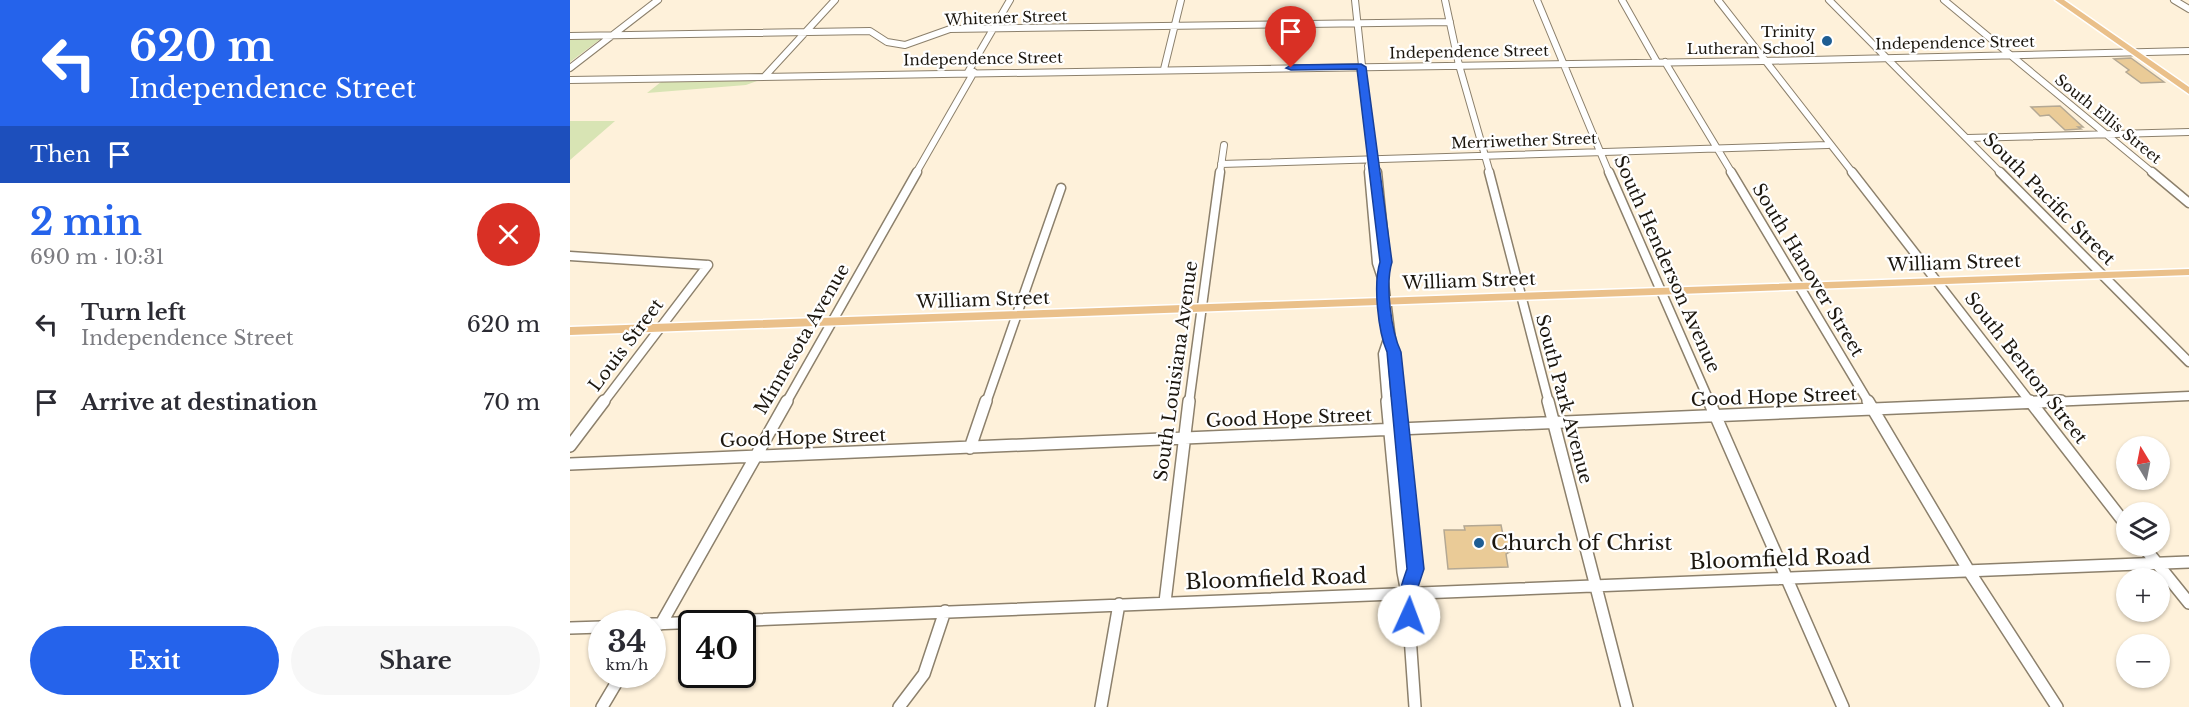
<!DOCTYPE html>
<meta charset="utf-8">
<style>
:root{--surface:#fff;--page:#f7f7f7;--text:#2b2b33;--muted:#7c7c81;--accent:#2563eb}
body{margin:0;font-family:"Libre Baskerville",serif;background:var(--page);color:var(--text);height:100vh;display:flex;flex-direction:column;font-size:22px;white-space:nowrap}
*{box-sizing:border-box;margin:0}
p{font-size:20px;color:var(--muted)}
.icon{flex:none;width:33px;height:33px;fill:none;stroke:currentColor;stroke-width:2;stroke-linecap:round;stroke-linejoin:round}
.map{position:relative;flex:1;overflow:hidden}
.sheet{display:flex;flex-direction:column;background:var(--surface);width:570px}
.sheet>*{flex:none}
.top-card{background:#2563eb;color:#fff;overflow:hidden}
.needle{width:39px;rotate:350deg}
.fabs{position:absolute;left:1546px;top:436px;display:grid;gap:12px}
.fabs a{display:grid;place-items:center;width:54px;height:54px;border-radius:50%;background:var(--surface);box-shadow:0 2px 4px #0004;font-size:30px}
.speed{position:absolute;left:18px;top:610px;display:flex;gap:12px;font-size:30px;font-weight:700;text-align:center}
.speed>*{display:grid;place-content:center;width:78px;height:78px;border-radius:50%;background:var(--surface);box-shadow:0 2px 4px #0004;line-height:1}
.speed small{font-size:15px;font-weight:400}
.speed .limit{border:3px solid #111;border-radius:9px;background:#fff;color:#111}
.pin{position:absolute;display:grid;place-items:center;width:51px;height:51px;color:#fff;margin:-62px -26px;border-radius:50% 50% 50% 0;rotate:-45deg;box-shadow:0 0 6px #0007}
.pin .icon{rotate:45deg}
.me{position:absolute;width:66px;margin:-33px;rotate:2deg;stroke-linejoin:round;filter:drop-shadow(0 0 4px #0008)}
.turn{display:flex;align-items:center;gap:21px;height:126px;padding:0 30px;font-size:27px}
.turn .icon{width:78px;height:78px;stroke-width:2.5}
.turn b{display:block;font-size:42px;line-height:51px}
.then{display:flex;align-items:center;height:57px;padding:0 30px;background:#0003;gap:12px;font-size:22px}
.round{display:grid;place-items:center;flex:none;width:63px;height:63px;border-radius:32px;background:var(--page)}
.overview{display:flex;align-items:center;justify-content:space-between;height:102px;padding:0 30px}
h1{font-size:36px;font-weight:700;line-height:45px;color:var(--accent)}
.cta{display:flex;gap:12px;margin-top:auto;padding:12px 30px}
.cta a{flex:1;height:69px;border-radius:36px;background:var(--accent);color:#fff;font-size:24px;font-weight:700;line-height:69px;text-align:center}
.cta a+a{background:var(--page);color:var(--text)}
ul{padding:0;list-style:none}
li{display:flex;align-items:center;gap:18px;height:78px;padding:0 30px}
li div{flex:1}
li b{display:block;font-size:22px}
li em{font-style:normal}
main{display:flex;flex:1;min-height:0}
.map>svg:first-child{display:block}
.green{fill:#d8e4b4}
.building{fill:#eacb97;stroke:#b4a893;stroke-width:1.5}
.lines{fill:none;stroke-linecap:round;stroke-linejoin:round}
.minor-far2-casing{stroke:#8c806c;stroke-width:8}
.minor-far1-casing{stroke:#8c806c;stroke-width:11}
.minor-casing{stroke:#8c806c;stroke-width:14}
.major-casing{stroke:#fff;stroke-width:3}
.minor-far2{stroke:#fff;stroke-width:6}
.minor-far1{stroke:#fff;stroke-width:8}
.minor{stroke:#fff;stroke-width:11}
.major{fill:#eac08a;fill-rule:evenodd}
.route{fill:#2563eb;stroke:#184099;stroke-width:1.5}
.poi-dot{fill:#1e5d93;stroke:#fff;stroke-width:2}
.labels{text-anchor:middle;stroke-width:4.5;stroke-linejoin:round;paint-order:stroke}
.far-street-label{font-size:15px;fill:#1c170f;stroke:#fff}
.far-poi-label{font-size:15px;fill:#1c170f;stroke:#fff;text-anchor:end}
.street-label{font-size:18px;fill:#1c170f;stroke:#fff}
.near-poi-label{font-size:21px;fill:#1c170f;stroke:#fff;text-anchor:start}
.near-street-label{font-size:21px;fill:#1c170f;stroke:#fff}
</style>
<main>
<section class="sheet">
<div class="top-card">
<div class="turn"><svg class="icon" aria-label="left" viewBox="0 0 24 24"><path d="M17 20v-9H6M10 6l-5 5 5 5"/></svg><div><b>620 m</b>Independence Street</div></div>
<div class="then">Then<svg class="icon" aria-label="arrive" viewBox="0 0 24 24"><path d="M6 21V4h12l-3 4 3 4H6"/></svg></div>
</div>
<div class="overview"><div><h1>2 min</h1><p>690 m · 10:31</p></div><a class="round" style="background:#d93025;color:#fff"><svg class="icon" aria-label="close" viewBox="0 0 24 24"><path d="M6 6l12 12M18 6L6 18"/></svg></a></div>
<ul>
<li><svg class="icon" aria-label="left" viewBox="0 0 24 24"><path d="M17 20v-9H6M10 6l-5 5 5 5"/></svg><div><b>Turn left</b><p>Independence Street</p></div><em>620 m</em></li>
<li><svg class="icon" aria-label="arrive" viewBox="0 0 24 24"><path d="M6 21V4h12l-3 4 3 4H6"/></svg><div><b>Arrive at destination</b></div><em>70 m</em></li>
</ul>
<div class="cta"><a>Exit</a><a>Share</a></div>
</section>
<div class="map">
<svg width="1619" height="707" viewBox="0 0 1619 707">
<rect width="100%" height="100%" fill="#fef1da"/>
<path class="green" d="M0 38H32L0 62Z
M167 80 187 81 176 85 77 93 91 82Z
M0 121H45L0 160Z"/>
<path class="building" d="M1561 58 1594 82 1571 83 1556 72 1559 70 1544 59Z
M1490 106 1513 127H1508L1511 129 1495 130 1479 115 1470 116 1461 107Z
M931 525 933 535 942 538 945 549 936 554 938 567 878 569 874 530H895L894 526Z"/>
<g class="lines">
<g class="minor-far2-casing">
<path id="minor-far2" d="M785 0 802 159 807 173
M875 0 889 65 920 173
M967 0 1039 173
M1052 0 1087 62
M1148 0 1283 173
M1259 0 1431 173
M1374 0 1583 173
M1604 0 1619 9
M0 36 300 31 317 42 335 45 380 29 880 22
M1095 62 1162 173
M0 68 88 0
M594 69 611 0
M398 72 440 0
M195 76 265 0
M0 80 1193 61 1619 51
M1398 138 1619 132
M651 164 1258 145
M346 173 404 72
M650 173 654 145
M799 173 798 166 802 159"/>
</g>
<g class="minor-far1-casing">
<path id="minor-far1" d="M799 172 807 263 814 284 829 403
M807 172 816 262 812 274
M919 172 979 403
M1039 172 1140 403
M1161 172 1299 403
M1282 172 1461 403
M1430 172 1619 362
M1582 172 1619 203
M0 256 138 265
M33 403 138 265
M216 403 347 172
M416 403 491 188
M619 403 650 172
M817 403 813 354 818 339
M1455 403 1619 396"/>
</g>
<g class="minor-casing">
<path id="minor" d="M817 401 833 572 837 593 845 707
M829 401 845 569 837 593
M978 401 1057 707
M1139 401 1273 707
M1298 401 1399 571 1487 707
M1460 401 1557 526
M0 446 34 401
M400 448 416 401
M0 464 1491 401
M1573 546 1619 603
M595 602 619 401
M82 624 1619 562
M91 624 217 401
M0 628 32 627
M32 707 51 675
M329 707 354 674 375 611
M531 707 549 604"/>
</g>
<g class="major-casing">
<path id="major" d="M1485 0H1494L1619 87V94Z
M1619 269V275L0 335V327Z"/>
</g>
<use href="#minor-far2" class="minor-far2"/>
<use href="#minor-far1" class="minor-far1"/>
<use href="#minor" class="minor"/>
<use href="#major" class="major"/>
</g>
<path class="route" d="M791 64 796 67 822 262C815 284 821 331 831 352L854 569 846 593 848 616 845 622 839 624 832 622C824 604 831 586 837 569L817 352C808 331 803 284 810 262L787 69 721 70 716 68 721 65Z"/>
<g class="poi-dot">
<circle cx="1257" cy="41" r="6"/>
<circle cx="909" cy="543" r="6"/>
</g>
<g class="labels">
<g class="far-street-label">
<text transform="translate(436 18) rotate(-2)" y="5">Whitener Street</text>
<text transform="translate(1385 43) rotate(-1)" y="5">Independence Street</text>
<text transform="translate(899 52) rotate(-1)" y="5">Independence Street</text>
<text transform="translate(413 59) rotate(-1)" y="5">Independence Street</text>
<text transform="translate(1538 119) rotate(39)" y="5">South Ellis Street</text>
<text transform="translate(954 141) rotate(-2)" y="5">Merriwether Street</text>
</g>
<g class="far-poi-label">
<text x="1245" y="37">Trinity<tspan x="1245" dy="17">Lutheran School</tspan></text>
</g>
<g class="street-label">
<text transform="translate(1479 199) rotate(45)" y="6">South Pacific Street</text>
<text transform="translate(1384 263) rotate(-2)" y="6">William Street</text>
<text transform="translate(1097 264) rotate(66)" y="6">South Henderson Avenue</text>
<text transform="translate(1238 270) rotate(59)" y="6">South Hanover Street</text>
<text transform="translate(899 281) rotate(-2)" y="6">William Street</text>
<text transform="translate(413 300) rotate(-2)" y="6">William Street</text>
<text transform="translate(232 339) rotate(-60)" y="6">Minnesota Avenue</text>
<text transform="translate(56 345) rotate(-53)" y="6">Louis Street</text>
<text transform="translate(1456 368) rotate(52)" y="6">South Benton Street</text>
<text transform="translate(606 371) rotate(-82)" y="6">South Louisiana Avenue</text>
<text transform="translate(1204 397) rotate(-2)" y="6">Good Hope Street</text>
<text transform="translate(994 399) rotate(75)" y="6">South Park Avenue</text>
<text transform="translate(719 418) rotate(-2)" y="6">Good Hope Street</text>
<text transform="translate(233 438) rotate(-2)" y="6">Good Hope Street</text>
</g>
<g class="near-poi-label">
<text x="921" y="550">Church of Christ</text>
</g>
<g class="near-street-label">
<text transform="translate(1210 559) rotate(-2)" y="7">Bloomfield Road</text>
<text transform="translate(706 579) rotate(-2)" y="7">Bloomfield Road</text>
</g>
</g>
</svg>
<div class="fabs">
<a><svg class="needle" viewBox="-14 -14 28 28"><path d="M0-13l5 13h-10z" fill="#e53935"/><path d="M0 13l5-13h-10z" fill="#7c7c81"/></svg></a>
<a><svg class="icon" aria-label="layers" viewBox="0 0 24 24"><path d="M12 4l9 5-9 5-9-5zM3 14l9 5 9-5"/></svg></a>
<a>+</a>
<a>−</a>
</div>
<div class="speed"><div>34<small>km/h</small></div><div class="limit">40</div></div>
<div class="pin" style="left:721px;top:68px;background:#d93025"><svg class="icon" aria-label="arrive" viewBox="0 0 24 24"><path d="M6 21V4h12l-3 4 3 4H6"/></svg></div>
<svg class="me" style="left:839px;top:616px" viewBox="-20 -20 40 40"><circle r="19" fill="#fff"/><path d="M0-13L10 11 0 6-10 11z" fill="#2563eb"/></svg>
</div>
</main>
